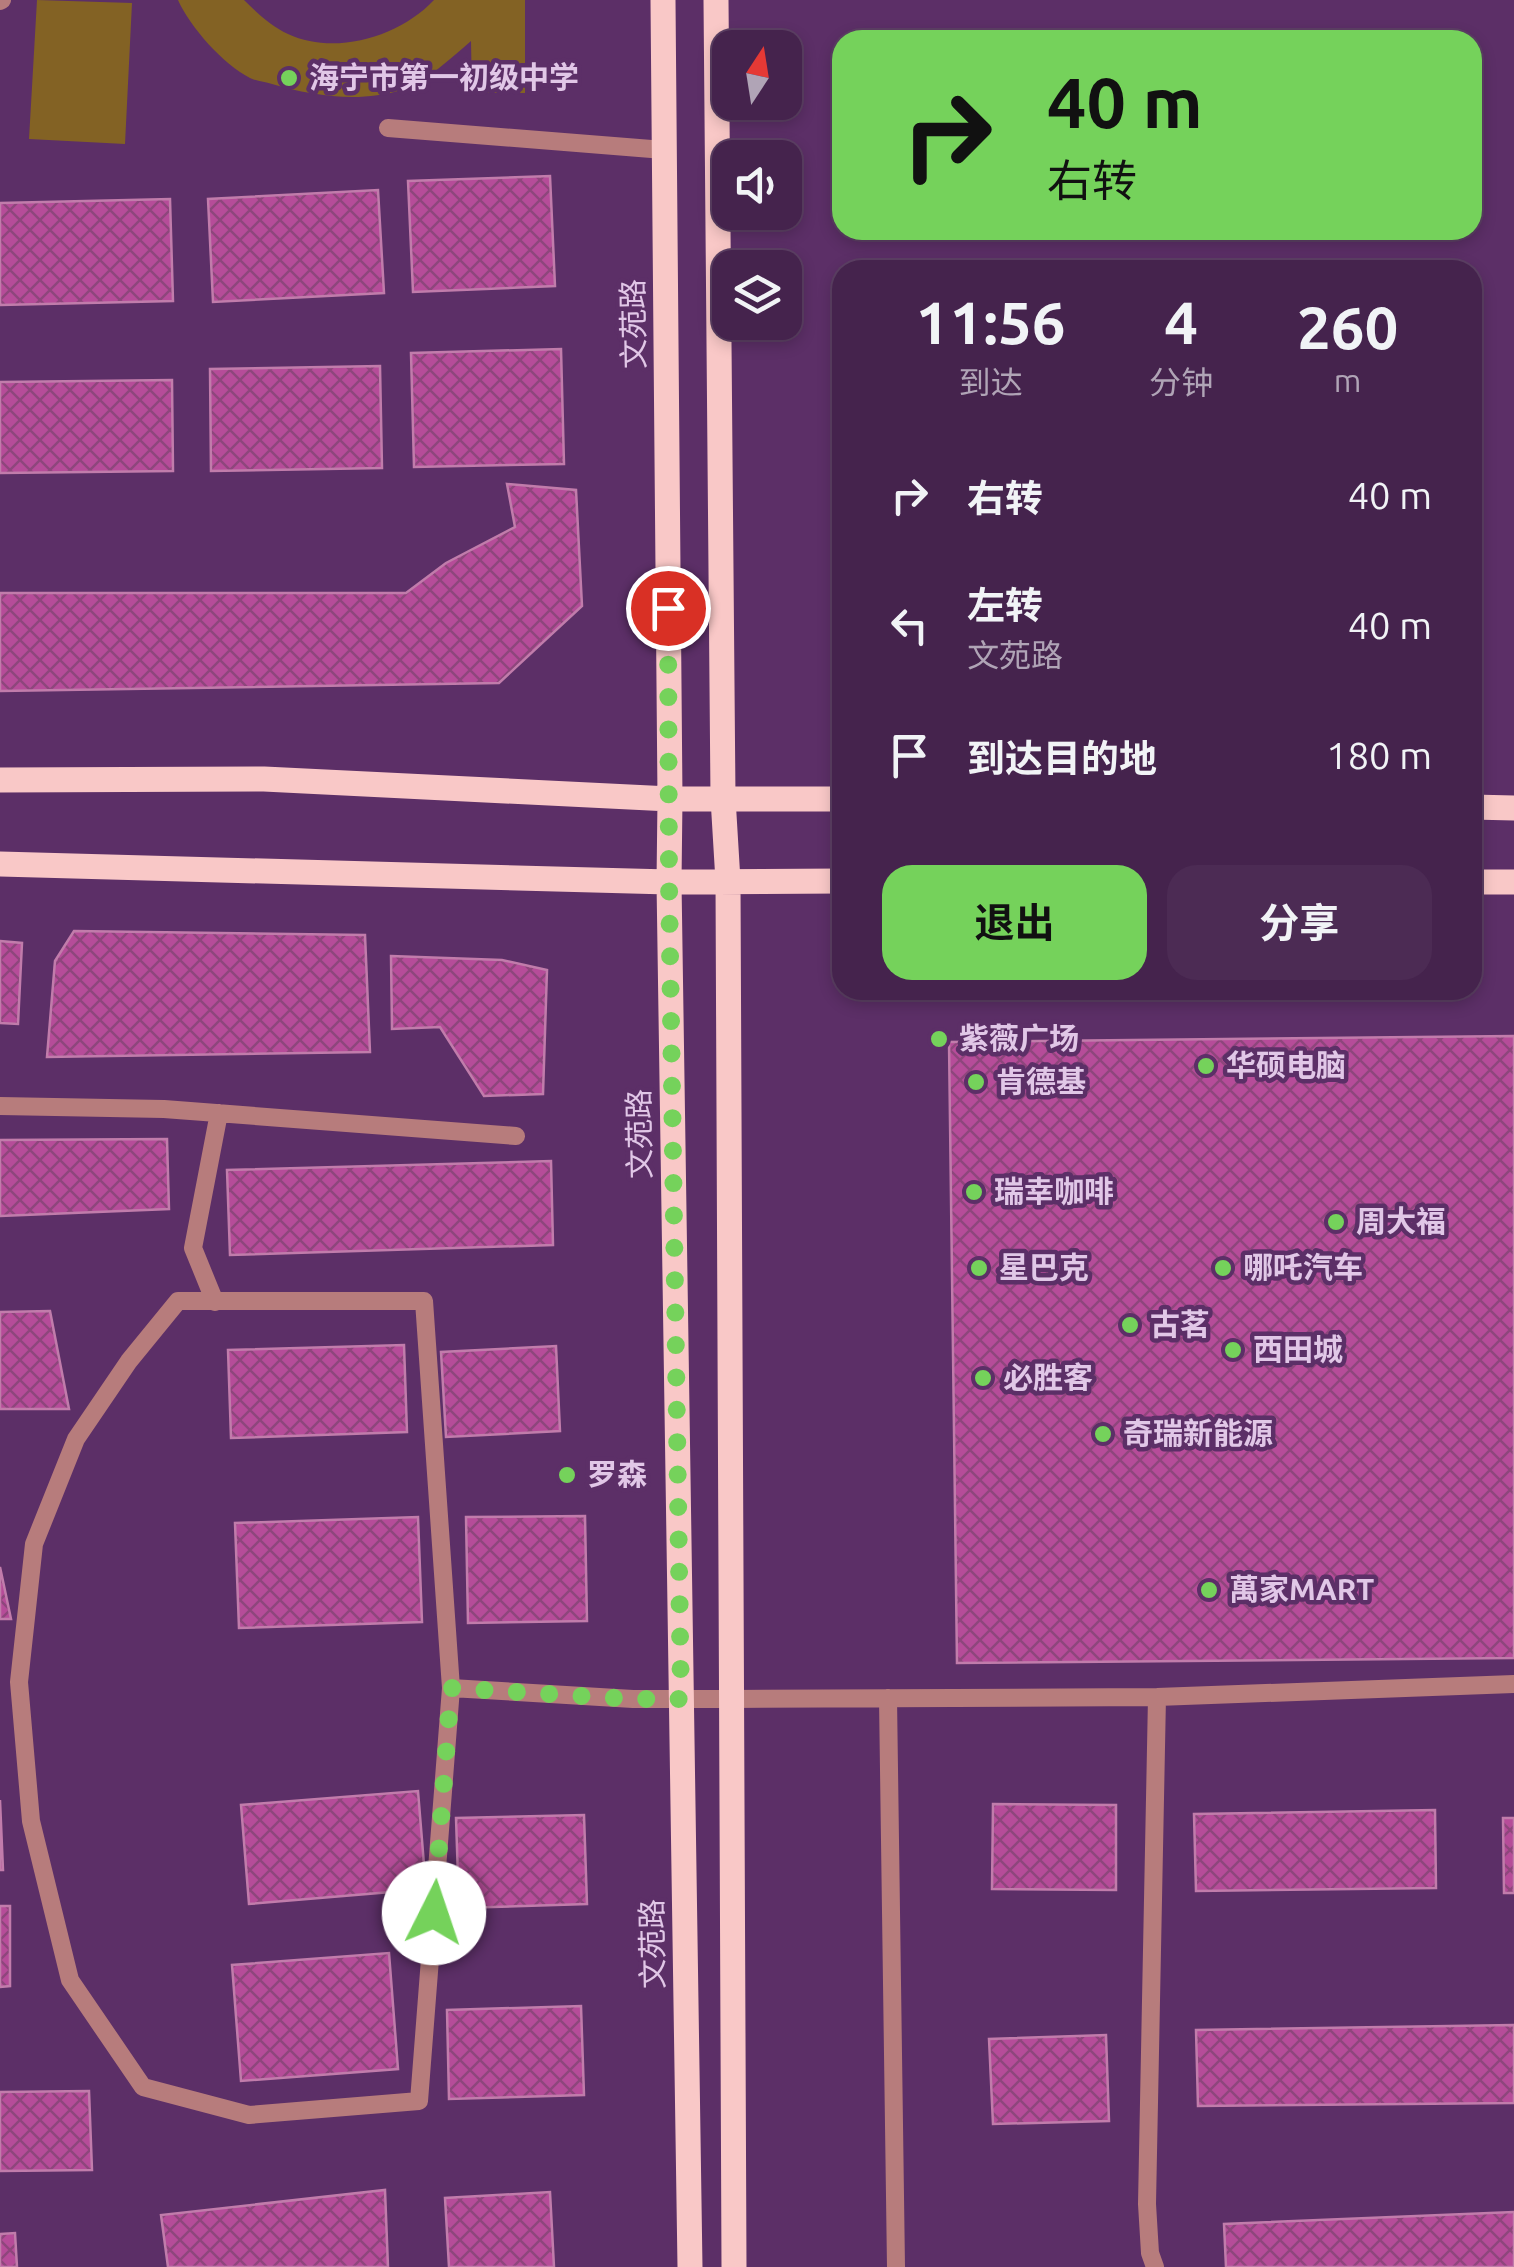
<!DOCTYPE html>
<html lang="zh">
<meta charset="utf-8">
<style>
:root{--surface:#45234d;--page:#4c2b54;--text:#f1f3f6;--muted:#b0a4b6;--line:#5d4065;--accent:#75d25b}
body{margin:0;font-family:Ubuntu,"Noto Sans SC",sans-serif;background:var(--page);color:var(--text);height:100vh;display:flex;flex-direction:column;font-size:38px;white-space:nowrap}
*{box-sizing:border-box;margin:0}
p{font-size:32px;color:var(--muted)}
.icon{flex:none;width:55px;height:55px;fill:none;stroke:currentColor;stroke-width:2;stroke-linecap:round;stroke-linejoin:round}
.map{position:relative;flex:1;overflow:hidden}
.sheet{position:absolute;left:832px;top:260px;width:650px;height:740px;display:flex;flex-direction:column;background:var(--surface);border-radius:30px;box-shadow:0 5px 15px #0003,0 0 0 2px var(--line)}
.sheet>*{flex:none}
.banner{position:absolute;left:832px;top:30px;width:650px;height:210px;border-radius:30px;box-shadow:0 5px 15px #0003,0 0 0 2px var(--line);background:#75d25b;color:#111;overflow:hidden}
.needle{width:65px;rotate:12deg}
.tools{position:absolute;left:712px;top:30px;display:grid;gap:20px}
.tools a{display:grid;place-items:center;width:90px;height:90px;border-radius:20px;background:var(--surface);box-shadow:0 5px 15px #0003,0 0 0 2px var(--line);font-size:50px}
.pin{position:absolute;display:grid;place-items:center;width:85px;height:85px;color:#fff;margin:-42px;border:5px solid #fff;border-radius:50%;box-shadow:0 2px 10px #0007}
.me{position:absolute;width:110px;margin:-55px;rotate:4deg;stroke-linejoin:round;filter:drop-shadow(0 0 8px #0008)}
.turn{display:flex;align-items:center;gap:35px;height:210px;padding:0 50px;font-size:45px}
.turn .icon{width:130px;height:130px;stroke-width:2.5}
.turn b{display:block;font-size:70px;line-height:85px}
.eta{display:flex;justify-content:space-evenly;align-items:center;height:170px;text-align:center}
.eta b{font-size:60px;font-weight:700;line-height:70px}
.cta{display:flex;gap:20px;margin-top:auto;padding:20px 50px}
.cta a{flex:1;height:115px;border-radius:30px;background:var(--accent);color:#111;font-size:40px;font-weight:700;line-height:115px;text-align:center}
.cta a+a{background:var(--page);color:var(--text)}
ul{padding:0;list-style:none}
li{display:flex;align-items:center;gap:30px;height:130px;padding:0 50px}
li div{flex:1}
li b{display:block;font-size:38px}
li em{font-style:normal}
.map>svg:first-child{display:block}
.garden{fill:#836224}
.building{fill:url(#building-cross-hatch);stroke:#c17cab;stroke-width:2.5}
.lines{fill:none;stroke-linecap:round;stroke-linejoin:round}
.minor{stroke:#b77c7c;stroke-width:18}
.major{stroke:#f9c8c7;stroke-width:25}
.route{stroke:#75d25b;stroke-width:18;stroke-dasharray:0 32.4}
.poi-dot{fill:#75d25b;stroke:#5c2f67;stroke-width:4}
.labels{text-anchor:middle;stroke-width:9;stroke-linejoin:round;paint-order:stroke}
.poi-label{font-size:30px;font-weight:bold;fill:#e1c7e7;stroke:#5c2f67;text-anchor:start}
.street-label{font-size:30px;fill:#e1c7e7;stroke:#5c2f67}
</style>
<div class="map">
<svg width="1514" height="2267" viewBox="0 0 1514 2267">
<defs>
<pattern id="building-cross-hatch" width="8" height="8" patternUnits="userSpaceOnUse" patternTransform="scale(2.5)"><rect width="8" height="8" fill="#b64c99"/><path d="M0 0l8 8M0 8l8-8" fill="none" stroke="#8e467c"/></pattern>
</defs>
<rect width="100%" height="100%" fill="#5c2f67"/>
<path class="garden" d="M37 0 132 3 125 144 29 139Z
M178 0H244C257 13 271 26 288 34 335 56 399 37 434 0H525V93H472L471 41C450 59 427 81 401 90 360 103 313 96 272 84 265 82 256 81 250 78 223 64 190 27 178 0Z"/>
<path class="building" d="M550 176 555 286 413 292 408 181Z
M378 190 384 293 213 302 208 199Z
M170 199 173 301 0 305V203Z
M561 349 564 464 414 467 411 353Z
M380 366 382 468 211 471 210 369Z
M172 380 173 471 0 473V382Z
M507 484 576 490 582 606 499 683 0 691V593H406L446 563 515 527Z
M74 931 365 935 370 1052 47 1057 55 961Z
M0 941 22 943 18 1024 0 1023Z
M391 956 502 960 547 970 543 1094 484 1096 440 1027 392 1029Z
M1514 1036V1658L957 1663 949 1042Z
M167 1139 169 1209 0 1216V1140Z
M551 1161 553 1245 230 1255 227 1170Z
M50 1311 69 1409H0V1312Z
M404 1345 407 1432 231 1438 228 1350Z
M556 1346 560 1431 446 1437 441 1352Z
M585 1516 587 1621 468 1623 466 1517Z
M418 1517 422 1622 239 1628 235 1523Z
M0 1567 11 1619H0Z
M418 1791 426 1889 249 1904 241 1805Z
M0 1800 3 1870H0Z
M993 1804 1116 1805V1890L992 1889Z
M1435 1810 1436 1888 1196 1891 1194 1814Z
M584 1815 587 1904 459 1908 456 1818Z
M1503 1818H1514V1893H1504Z
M0 1906H10V1986L0 1987Z
M389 1953 398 2069 241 2081 232 1965Z
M581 2006 584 2095 449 2099 447 2010Z
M1514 2025V2103L1198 2106 1196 2030Z
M1106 2035 1109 2121 993 2124 989 2039Z
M89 2091 92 2170 0 2171V2092Z
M385 2190 388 2267H168L161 2215Z
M550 2192 554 2267H449L445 2198Z
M1514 2212V2267H1226L1224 2224Z
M15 2233 17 2267H0V2234Z"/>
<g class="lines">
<path class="minor" d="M0 1 2 0
M388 128 664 150
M0 1106 164 1109 516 1136
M178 1301H424L451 1688 419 2101 249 2115 143 2087 70 1980 31 1821 19 1682 34 1544 76 1439 129 1361Z
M215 1302 193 1248 219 1113
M451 1688 633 1699H732L1157 1697 1514 1684
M888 1698 896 2267
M1155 2267 1150 2253 1147 2204 1157 1697"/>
<path class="major" d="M663 0 670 799 669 882 690 2267
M716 0 723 798 728 881 734 2267
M0 780 264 779 670 799H842
M1472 807 1514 808
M0 864 669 882 842 881
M1472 882H1514"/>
</g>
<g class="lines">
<path class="route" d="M434 1913 451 1688 633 1699H681L669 882 668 608"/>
</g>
<g class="poi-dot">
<circle cx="289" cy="78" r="10"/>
<circle cx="939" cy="1039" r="10"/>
<circle cx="1206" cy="1066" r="10"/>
<circle cx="976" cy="1082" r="10"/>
<circle cx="974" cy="1192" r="10"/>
<circle cx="1336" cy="1222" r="10"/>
<circle cx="979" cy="1268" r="10"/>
<circle cx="1223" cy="1268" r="10"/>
<circle cx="1130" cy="1325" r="10"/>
<circle cx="1233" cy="1350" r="10"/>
<circle cx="983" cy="1378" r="10"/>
<circle cx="1103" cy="1434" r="10"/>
<circle cx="567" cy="1475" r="10"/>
<circle cx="1209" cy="1590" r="10"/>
</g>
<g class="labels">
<g class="poi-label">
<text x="309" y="88">海宁市第一初级中学</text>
<text x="959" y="1049">紫薇广场</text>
<text x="1226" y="1076">华硕电脑</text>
<text x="996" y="1092">肯德基</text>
<text x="994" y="1202">瑞幸咖啡</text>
<text x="1356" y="1232">周大福</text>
<text x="999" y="1278">星巴克</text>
<text x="1243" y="1278">哪吒汽车</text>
<text x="1150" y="1335">古茗</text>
<text x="1253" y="1360">西田城</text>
<text x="1003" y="1388">必胜客</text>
<text x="1123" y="1444">奇瑞新能源</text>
<text x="587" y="1485">罗森</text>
<text x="1229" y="1600">萬家MART</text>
</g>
<g class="street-label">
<text transform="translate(634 324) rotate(-91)" y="10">文苑路</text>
<text transform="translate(640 1134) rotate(-91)" y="10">文苑路</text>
<text transform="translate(653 1944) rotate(-91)" y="10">文苑路</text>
</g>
</g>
</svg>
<div class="tools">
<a><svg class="needle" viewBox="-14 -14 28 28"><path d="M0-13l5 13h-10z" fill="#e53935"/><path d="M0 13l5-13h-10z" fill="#b0a4b6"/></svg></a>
<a><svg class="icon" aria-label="sound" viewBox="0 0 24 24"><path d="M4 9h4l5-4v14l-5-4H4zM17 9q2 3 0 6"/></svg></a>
<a><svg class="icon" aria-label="layers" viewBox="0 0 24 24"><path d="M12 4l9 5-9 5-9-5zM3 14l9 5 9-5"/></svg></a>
</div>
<div class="pin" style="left:668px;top:608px;background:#d93025"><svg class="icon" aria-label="arrive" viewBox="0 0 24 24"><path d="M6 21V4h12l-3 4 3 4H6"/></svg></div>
<svg class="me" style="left:434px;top:1913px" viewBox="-20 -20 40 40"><circle r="19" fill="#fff"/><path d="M0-13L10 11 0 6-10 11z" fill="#75d25b"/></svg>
<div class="banner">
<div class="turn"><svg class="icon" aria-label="right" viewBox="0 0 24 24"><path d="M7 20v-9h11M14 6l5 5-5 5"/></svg><div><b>40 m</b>右转</div></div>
</div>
<section class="sheet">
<div class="eta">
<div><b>11:56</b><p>到达</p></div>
<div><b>4</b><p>分钟</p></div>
<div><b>260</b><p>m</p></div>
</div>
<ul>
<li><svg class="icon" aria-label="right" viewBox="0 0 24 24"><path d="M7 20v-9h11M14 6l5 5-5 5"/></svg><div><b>右转</b></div><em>40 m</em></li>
<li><svg class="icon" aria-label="left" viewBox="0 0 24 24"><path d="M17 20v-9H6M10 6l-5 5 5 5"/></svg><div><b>左转</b><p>文苑路</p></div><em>40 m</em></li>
<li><svg class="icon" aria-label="arrive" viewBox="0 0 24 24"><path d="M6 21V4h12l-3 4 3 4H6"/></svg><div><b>到达目的地</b></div><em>180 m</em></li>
</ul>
<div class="cta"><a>退出</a><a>分享</a></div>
</section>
</div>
